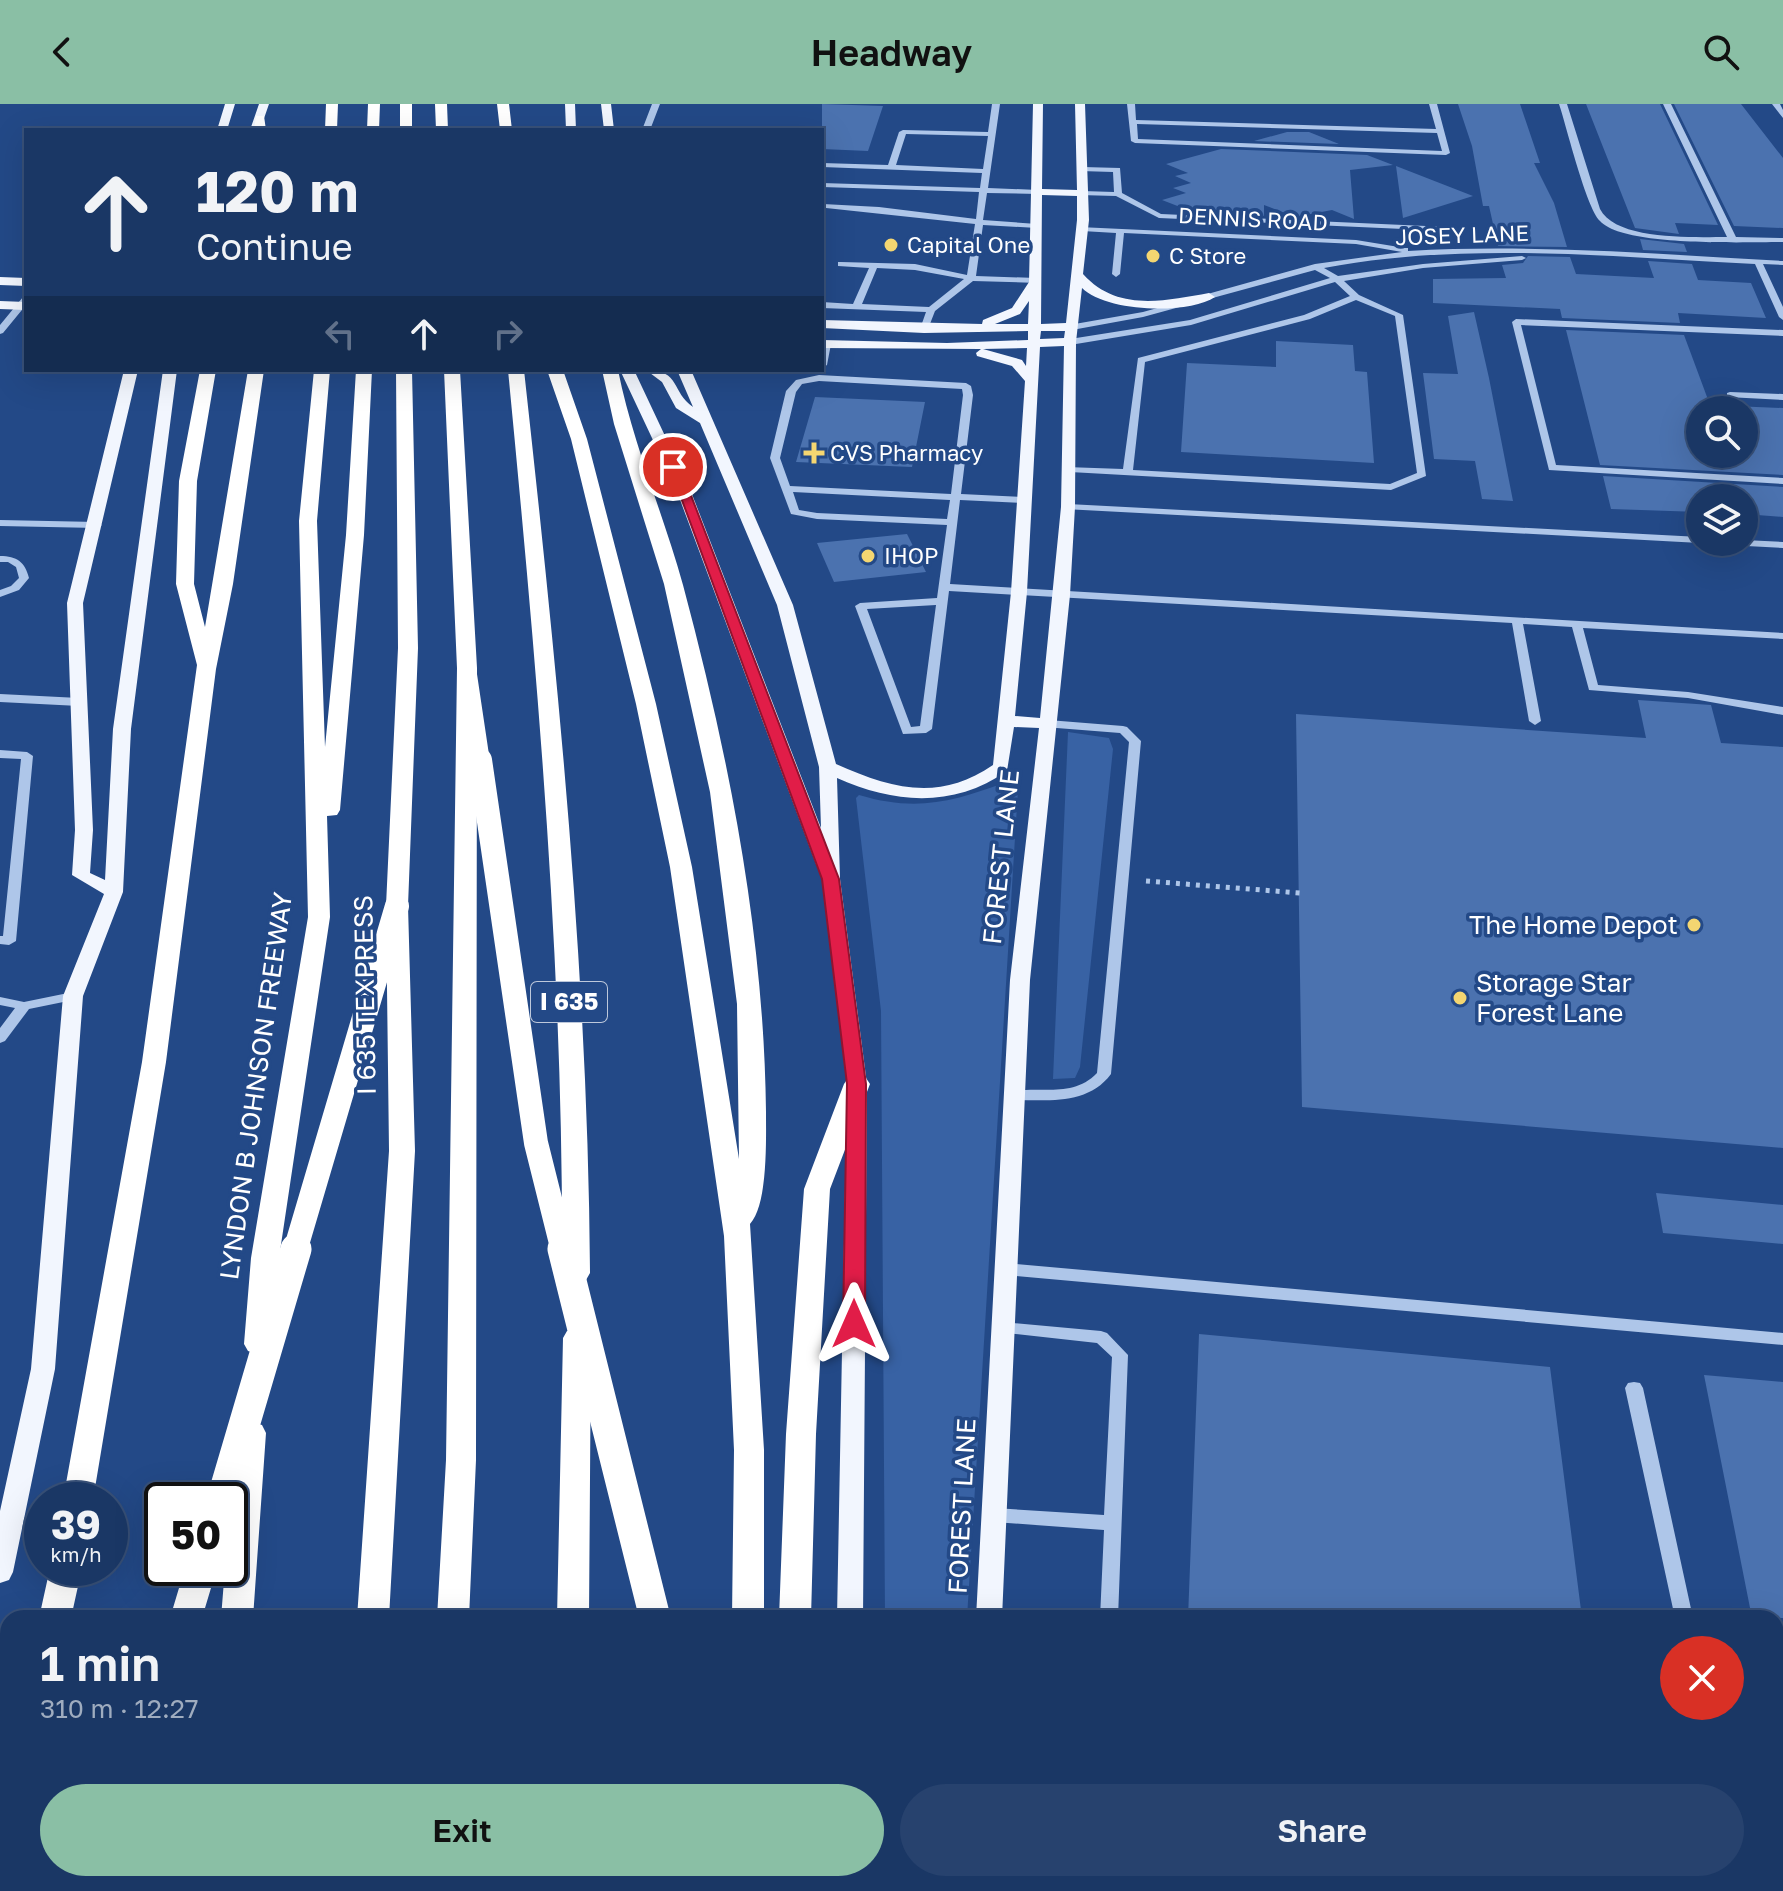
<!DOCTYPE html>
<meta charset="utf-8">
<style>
:root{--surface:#1a3765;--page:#27426e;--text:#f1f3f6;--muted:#9facbf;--line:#385179;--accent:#8abfa5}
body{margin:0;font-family:"Golos Text",sans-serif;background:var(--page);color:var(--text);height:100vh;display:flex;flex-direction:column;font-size:30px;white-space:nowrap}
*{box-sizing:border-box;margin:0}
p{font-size:26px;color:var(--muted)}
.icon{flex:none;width:44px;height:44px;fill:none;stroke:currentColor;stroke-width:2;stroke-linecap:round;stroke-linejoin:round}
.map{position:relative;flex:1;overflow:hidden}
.side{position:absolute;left:0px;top:1506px;width:1784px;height:282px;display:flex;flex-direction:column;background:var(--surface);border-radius:24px 24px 0 0;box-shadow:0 8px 32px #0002,0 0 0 2px var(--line)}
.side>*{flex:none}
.banner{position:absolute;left:24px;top:24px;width:800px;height:244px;border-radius:0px;box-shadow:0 8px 32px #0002,0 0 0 2px var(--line);background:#1a3765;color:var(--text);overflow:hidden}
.fabs{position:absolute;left:1686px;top:292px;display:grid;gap:16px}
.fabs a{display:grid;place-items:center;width:72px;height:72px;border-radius:50%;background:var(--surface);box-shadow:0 8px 32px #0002,0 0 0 2px var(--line);font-size:40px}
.speed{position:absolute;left:24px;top:1378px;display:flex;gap:16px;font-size:40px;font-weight:700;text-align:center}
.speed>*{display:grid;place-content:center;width:104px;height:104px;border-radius:50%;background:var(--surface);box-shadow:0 8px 32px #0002,0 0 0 2px var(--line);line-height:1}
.speed small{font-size:20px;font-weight:400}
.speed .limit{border:4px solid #111;border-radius:12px;background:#fff;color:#111}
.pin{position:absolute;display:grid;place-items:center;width:68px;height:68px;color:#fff;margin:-34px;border:4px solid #fff;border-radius:50%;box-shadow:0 2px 8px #0007}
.me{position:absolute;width:88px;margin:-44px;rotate:0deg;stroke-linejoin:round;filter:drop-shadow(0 0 6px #0008)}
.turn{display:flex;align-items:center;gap:28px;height:168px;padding:0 40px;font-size:36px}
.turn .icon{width:104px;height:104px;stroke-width:2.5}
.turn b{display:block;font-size:56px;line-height:68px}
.lanes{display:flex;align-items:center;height:76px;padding:0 40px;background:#0003;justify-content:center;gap:40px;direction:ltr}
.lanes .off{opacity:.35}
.round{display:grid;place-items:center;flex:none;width:84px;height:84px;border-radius:42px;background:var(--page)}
.headline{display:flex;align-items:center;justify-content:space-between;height:136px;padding:0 40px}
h1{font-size:48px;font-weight:600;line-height:60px}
.action{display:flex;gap:16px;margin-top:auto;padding:16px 40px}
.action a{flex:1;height:92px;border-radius:48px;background:var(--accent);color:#111;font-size:32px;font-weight:600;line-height:92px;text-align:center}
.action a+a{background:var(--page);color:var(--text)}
header{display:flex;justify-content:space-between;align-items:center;height:104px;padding:0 40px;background:var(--accent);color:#111;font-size:36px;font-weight:600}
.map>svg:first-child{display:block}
.green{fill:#3862a4}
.building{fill:#4b72af;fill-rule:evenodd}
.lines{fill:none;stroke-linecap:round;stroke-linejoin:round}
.path{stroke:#aec6e9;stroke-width:5;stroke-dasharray:4 6;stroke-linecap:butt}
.minor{fill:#aec6e9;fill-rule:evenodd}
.major{fill:#f2f6fe;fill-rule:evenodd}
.highway{fill:#fff;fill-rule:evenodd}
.highway-bridge-far2{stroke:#fff;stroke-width:18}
.highway-bridge-far1{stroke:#fff;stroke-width:24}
.highway-bridge{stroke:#fff;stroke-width:31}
.route{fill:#e11d48;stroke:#92132f;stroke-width:2}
.poi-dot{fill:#f4d671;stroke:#234987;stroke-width:3}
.labels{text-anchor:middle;stroke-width:7;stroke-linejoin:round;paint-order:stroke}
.far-street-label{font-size:22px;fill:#fff;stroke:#234987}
.far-poi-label{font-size:22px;fill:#fff;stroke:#234987;text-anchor:start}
.shield{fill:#234987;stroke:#bdc8db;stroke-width:2}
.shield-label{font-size:24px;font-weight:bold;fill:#fff}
.street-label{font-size:26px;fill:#fff;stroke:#234987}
.poi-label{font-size:26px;fill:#fff;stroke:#234987;text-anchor:end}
</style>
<header><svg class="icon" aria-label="back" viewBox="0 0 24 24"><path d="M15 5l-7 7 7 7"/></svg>Headway<svg class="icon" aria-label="search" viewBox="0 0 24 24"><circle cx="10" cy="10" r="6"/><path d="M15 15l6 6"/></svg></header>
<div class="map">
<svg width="1783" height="1787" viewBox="0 0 1783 1787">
<rect width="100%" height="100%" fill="#234987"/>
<path class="green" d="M1068 628 1109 634 1113 645 1080 963 1075 974 1053 975Z
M1006 678 1016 680 1018 685 967 1514H885L881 907 856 694 859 691C916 708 953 698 1006 678Z"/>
<path class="building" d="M822 0 883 2 868 47 822 45Z
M1458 0H1520L1540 59H1534L1554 99 1567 143 1498 142 1489 102H1483L1472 42Z
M1586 0H1660L1718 121 1675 119 1679 130 1635 124Z
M1674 0H1741L1783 54V124L1734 122Z
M1287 28H1309L1339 40 1254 37Z
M1221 45 1367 51 1393 61 1350 66 1354 115 1332 106 1295 113 1264 101V112L1193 108 1162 96 1186 89 1173 84 1191 79 1175 72 1188 69 1166 60Z
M1396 62 1473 92 1403 114Z
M1640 135 1684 140 1687 148 1643 146Z
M1528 152 1570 153 1576 170 1654 174 1648 157 1692 160 1698 176 1751 179 1766 214 1678 209 1680 219 1562 214 1560 205 1433 199V175L1506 174 1502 161 1523 159Z
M1474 208 1489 274 1513 397 1482 395 1475 357 1434 355 1423 269 1458 270 1448 212Z
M1566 226 1684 231 1710 301 1783 304V371L1600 361ZM1700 306H1744V350H1700Z
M1276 237 1353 241 1355 267 1367 268 1374 359 1181 348 1187 259 1276 263Z
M815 293 925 298 912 363 796 358Z
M1603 372 1783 383V413L1744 410V394H1700V408L1611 405Z
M907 430 926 468 834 478 817 439Z
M1638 596 1711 601 1721 639 1783 643V1044L1302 1003 1296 610 1646 634Z
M1656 1089 1783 1101V1140L1663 1129Z
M1199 1230 1550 1263 1582 1514H1188Z
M1704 1271 1783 1278V1514H1752Z"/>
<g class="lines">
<path class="path" d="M1146 777 1300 789"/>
<path class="minor" d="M652 0H660L650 26H642Z
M992 0H1000L988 84 1038 86 1042 88 1038 90 987 89 983 116 1037 120 1041 122 1037 124 983 121 976 172 1036 174 1040 177 1039 179 973 177 935 207 928 225 924 228 920 225 926 208 822 204V198L853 200 869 164 838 162V158H841L915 160 967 171 975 120 826 104H823V100L879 103 976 115 979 88 822 83V79L980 84 982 69 822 63V59L888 61 899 28 903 26 988 28ZM906 30 988 32 983 65 896 61ZM877 164 915 166 964 175 929 203 862 200Z
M1127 0H1135L1136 16 1436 25 1429 0H1437L1450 49 1446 51 1135 39 1131 37ZM1137 20 1437 29 1442 47 1138 35Z
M1559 0H1567L1600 105C1616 137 1695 133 1727 133L1663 0H1671L1736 133 1783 134V138C1746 138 1623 143 1600 117 1586 103 1567 24 1559 0Z
M1772 0H1780L1783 6V14Z
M1083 63 1120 64 1122 89 1161 110 1448 123 1452 125 1448 127 1159 114 1116 92 1079 91V87H1082L1114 88 1113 68 1080 67 1079 65Z
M1079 123 1356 136 1405 144H1408V147C1534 140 1658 150 1783 157V161L1763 160 1783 203V216L1779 213 1755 160C1611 153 1466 137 1324 164L1338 172 1423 160 1522 152 1526 154 1522 156 1423 164 1344 177 1359 191 1403 211 1426 372 1391 386 1070 368 1065 365 1066 363 1123 365 1138 254 1304 211 1350 192 1335 178 1191 221 1070 241 1066 238 1070 235 1190 216 1330 174 1315 166 1143 213 1072 226 1069 225V221L1143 208 1315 160 1402 148 1356 140 1124 129 1120 170 1116 173 1112 170 1116 129 1082 127H1079ZM1356 196 1395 212 1417 369 1390 380 1133 366 1145 258 1310 215Z
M26 192V201L3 229 0 230V221L23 193Z
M1516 215 1783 226V232L1521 221 1556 361 1783 374V380L1549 366 1512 218Z
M827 237 831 240 827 261 822 264V242Z
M819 271 966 279 971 282 973 291 961 390 1023 393 1028 396 1023 399 960 396 950 480 1783 529V535L1583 524 1598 581 1688 588 1783 603V611L1688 594 1589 586 1572 523 1523 520 1541 617 1535 621 1529 617 1512 519 949 487 932 625 926 629 903 630 855 502 860 499 937 494 947 421 817 415 791 410 770 354 786 287 796 276ZM819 277 962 285 963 291 951 390 790 382 780 354 796 288 802 280ZM793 388 950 396 947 415 817 409 799 406ZM936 501 920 622 911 623 867 505Z
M1730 288 1783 290V296L1727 293V289Z
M1068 400 1700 433V438H1704L1700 439 1064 405V401Z
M0 416 97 418 102 421 97 424 0 422Z
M1744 436 1783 438V444L1727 441 1722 438H1744Z
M0 452C17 452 25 458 29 474L19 486 0 493V486L11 482 19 474 16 463 8 458H0Z
M0 590 79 594 85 598 79 602 0 598Z
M1048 616 1123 622 1127 623 1141 637 1111 970C1088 1001 1049 996 1014 996L1007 991 1009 988C1040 981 1072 995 1097 969L1129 638 1120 629 1044 623V617Z
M0 646 27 648 33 652 16 837 9 841 0 840V832H3L21 655 0 654Z
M73 888 80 892 78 895 29 905 5 937 0 939V924L15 904 0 901V893L24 898Z
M1006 1159 1783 1229V1241L1006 1171 1000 1169 998 1165 1000 1161Z
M1003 1218 1101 1227 1107 1229 1128 1251 1118 1514H1100L1104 1426 994 1418 988 1416 985 1411 988 1406 994 1404 1104 1411 1112 1253 1097 1239 997 1228 995 1224 997 1220Z
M1634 1278 1640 1279 1643 1284 1693 1514H1675L1625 1284 1628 1279Z
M1776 1760H1783V1780L1776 1778Z
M1463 1780H1483V1787H1463Z
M1744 1780H1764L1765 1787H1745Z"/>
<path class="major" d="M225 0H235L227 26H217Z
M259 0H269L260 26H250Z
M565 0H575L576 26H566Z
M601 0H611L614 26H604Z
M1033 0H1043L1042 85 1077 86 1075 0H1085L1089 116 1083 170C1117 208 1164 197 1209 189L1215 193C1188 211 1106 208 1082 184L1076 238 1075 403 1070 491 1030 876 1002 1514H976L1010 876 1039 624 1014 623 1007 667C954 704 895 700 837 674L840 775 867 980 863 1514H837L847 980 821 765 816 760 676 385 620 266H634L690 385 821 724 819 663 777 501 700 319 676 304 662 278 646 266C681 266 671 288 693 303L677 266H691L793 501 836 660C892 685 939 698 993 661L1011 488 1025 277 1012 262 977 252 976 249 981 245 822 244V236L947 239 1028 236V227L924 229 822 224V216L982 220 983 216 1012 204 1029 178ZM1042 91 1077 92V116L1066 219 1041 220ZM1029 197 1028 220H995L1020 210ZM1041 227H1065L1064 234 1040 235ZM1064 242 1061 403 1040 614 1015 612 1027 488 1040 243ZM1027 244 1026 262 1022 256 983 245Z
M0 173 26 174V182L0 181Z
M0 197 26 198V206L0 205Z
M124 266H138L83 499 93 726 90 769 105 776 113 625 163 266H177L131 625 123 788 83 892 55 1265 13 1468 9 1476 0 1479V1407L31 1265 63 892 104 790 72 771 75 726 67 499Z
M832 1780H862V1787H832Z
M959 1780H989V1787H959Z"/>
<path class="highway" d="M326 0H338L337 26H325Z
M368 0H380L379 26H367Z
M400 0H412V26H400Z
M435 0H447L448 26H436Z
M497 0H509L512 26H500Z
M256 12H264L266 26H254Z
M200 266H216L197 377 194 480 205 523 248 266H264L233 480 216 565 166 958 93 1396H63L142 958 197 561 176 480 179 377Z
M314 266H330L317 417 325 643 346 431 356 266H372L364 431 340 706 337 711 327 712 330 813 279 1154 272 1240 268 1247 258 1250 248 1247 244 1240 251 1154 308 813 299 417Z
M396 266H412L418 544 408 802 415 1047 389 1514H357L389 1047 386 802 398 544Z
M444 266H460L477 564 476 1356 469 1514H437L446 1356 457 564Z
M508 266H524C557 566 588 867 590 1169L586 1176 576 1179 566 1176 562 1169C564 867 537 567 508 266Z
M547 266H563L587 335 656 600 692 763 739 1055 737 900 710 688 664 480 614 320 602 266H618C633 340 663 409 683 481 729 653 764 829 766 1008 766 1035 768 1101 750 1120L764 1346V1514H732L734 1346 724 1132 670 763 636 600 571 335Z
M857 972 866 974 870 980 830 1085 816 1330 811 1514H779L786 1330 804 1085 844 980 848 974Z
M577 1224 587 1227 591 1234 589 1514H557L563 1234 567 1227Z
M251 1318 262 1321 266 1329 253 1514H221L225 1464H230L236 1329 240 1321Z
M50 1464H82L71 1514H39Z
M185 1464H217L202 1514H170Z
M8 1710V1776L0 1779V1713Z
M86 1780H122L119 1787H83Z
M190 1780H226L225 1787H189Z
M335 1780H371L370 1787H334Z
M423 1780H459L458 1787H422Z
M547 1780H583V1787H547Z
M714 1780H805V1787H717Z"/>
<path class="highway-bridge-far2" d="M467 564 481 658"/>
<path class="highway-bridge-far1" d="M480 656 536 1039 563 1147
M295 1147 397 802"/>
<path class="highway-bridge" d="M563 1145 655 1514
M222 1396 296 1145"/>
</g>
<path class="route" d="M669 361 680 363 839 775 866 980 865 1220 854 1228 843 1220 847 980 822 775Z"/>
<g class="poi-dot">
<circle cx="891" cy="141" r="8"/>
<circle cx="1153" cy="152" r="8"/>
<path d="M810 337h8v8h8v8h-8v8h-8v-8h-8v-8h8z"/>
<circle cx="868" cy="452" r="8"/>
<circle cx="1694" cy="821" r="8"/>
<circle cx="1460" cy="894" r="8"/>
</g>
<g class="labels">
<g class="far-street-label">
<text transform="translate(1253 115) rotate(3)" y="8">DENNIS ROAD</text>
<text transform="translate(1462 131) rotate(-2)" y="8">JOSEY LANE</text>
</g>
<g class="far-poi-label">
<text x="907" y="149">Capital One</text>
<text x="1169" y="160">C Store</text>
<text x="830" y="357">CVS Pharmacy</text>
<text x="884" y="460">IHOP</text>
</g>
<rect class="shield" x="531" y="878" width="76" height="40" rx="6"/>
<g class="shield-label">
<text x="569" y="906">I 635</text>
</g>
<g class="street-label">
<text transform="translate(1001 753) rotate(-84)" y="9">FOREST LANE</text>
<text transform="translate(365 891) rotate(-91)" y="9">I 635 TEXPRESS</text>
<text transform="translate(256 982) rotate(-82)" y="9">LYNDON B JOHNSON FREEWAY</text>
<text transform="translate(962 1402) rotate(-87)" y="9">FOREST LANE</text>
</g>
<g class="poi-label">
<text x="1678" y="830">The Home Depot</text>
<text x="1476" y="888" text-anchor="start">Storage Star<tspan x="1476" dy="30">Forest Lane</tspan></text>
</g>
</g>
</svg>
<div class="fabs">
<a><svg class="icon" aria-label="search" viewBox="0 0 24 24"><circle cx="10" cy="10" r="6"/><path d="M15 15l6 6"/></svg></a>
<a><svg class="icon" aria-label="layers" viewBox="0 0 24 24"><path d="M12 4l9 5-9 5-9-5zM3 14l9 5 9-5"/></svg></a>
</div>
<div class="speed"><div>39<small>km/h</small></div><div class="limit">50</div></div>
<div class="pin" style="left:673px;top:363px;background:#d93025"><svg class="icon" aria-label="arrive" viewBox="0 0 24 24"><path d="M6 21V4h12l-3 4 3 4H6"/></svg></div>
<svg class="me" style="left:854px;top:1220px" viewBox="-20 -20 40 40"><path d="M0-17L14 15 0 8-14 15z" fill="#e11d48" stroke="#fff" stroke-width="4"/></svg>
<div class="banner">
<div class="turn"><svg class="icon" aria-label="ahead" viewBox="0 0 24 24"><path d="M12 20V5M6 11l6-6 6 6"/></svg><div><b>120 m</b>Continue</div></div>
<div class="lanes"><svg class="icon off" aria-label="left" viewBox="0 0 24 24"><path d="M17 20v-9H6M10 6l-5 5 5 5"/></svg><svg class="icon" aria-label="ahead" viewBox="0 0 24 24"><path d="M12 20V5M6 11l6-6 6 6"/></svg><svg class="icon off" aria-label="right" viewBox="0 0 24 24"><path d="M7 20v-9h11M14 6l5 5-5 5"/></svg></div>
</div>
<section class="side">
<div class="headline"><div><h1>1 min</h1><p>310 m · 12:27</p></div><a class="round" style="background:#d93025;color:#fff"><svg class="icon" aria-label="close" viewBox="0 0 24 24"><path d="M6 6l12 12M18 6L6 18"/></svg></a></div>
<div class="action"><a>Exit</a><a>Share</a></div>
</section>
</div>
